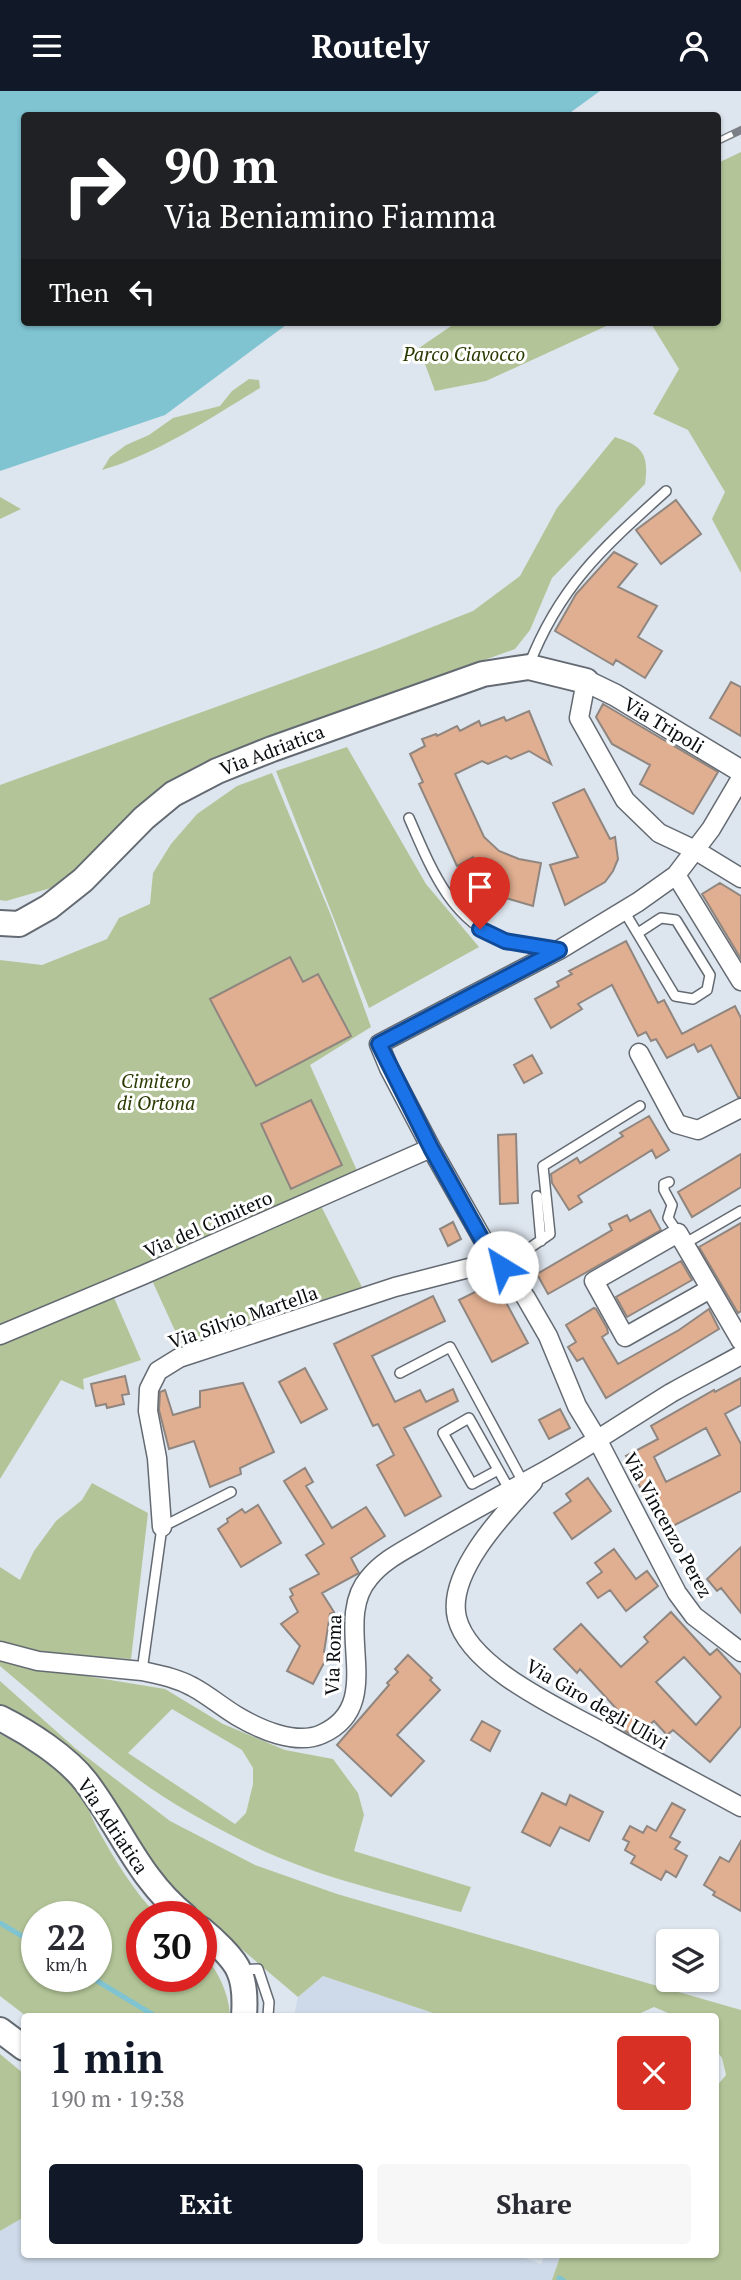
<!DOCTYPE html>
<meta charset="utf-8">
<style>
:root{--surface:#fff;--page:#f7f7f7;--text:#2b2b33;--muted:#7c7c81;--accent:#111827}
body{margin:0;font-family:"PT Serif",serif;background:var(--page);color:var(--text);height:100vh;display:flex;flex-direction:column;font-size:26px;white-space:nowrap}
*{box-sizing:border-box;margin:0}
p{font-size:23px;color:var(--muted)}
.icon{flex:none;width:38px;height:38px;fill:none;stroke:currentColor;stroke-width:2;stroke-linecap:round;stroke-linejoin:round}
.map{position:relative;flex:1;overflow:hidden}
.drawer{position:absolute;left:21px;top:1922px;width:698px;height:245px;display:flex;flex-direction:column;background:var(--surface);border-radius:7px;box-shadow:0 2px 5px #0004}
.drawer>*{flex:none}
.banner{position:absolute;left:21px;top:21px;width:700px;height:214px;border-radius:7px;box-shadow:0 2px 5px #0004;background:#202124;color:#fff;overflow:hidden}
.fabs{position:absolute;left:656px;top:1838px;display:grid;gap:14px}
.fabs a{display:grid;place-items:center;width:63px;height:63px;border-radius:7px;background:var(--surface);box-shadow:0 2px 5px #0004;font-size:35px}
.speed{position:absolute;left:21px;top:1810px;display:flex;gap:14px;font-size:35px;font-weight:700;text-align:center}
.speed>*{display:grid;place-content:center;width:91px;height:91px;border-radius:50%;background:var(--surface);box-shadow:0 2px 5px #0004;line-height:1}
.speed small{font-size:18px;font-weight:400}
.speed .limit{border:10px solid #d22;background:#fff;color:#111}
.pin{position:absolute;display:grid;place-items:center;width:60px;height:60px;color:#fff;margin:-72px -30px;border-radius:50% 50% 50% 0;rotate:-45deg;box-shadow:0 0 7px #0007}
.pin .icon{rotate:45deg}
.me{position:absolute;width:77px;margin:-38px;rotate:324deg;stroke-linejoin:round;filter:drop-shadow(0 0 5px #0008)}
.turn{display:flex;align-items:center;gap:24px;height:147px;padding:0 28px;font-size:32px}
.turn .icon{width:91px;height:91px;stroke-width:2.5}
.turn b{display:block;font-size:49px;line-height:60px}
.then{display:flex;align-items:center;height:66px;padding:0 28px;background:#0003;gap:14px;font-size:26px}
.round{display:grid;place-items:center;flex:none;width:74px;height:74px;border-radius:7px;background:var(--page)}
.overview{display:flex;align-items:center;justify-content:space-between;height:119px;padding:0 28px}
h1{font-size:42px;font-weight:700;line-height:52px;color:var(--accent)}
.action{display:flex;gap:14px;margin-top:auto;padding:14px 28px}
.action a{flex:1;height:80px;border-radius:7px;background:var(--accent);color:#fff;font-size:28px;font-weight:700;line-height:80px;text-align:center}
.action a+a{background:var(--page);color:var(--text)}
header{display:flex;justify-content:space-between;align-items:center;height:91px;padding:0 28px;background:var(--accent);color:#fff;font-size:32px;font-weight:700}
.map>svg:first-child{display:block}
.built{fill:#cedae9}
.green{fill:#b3c598;fill-rule:evenodd}
.water{fill:#80c4d2}
.lines{fill:none;stroke-linecap:round;stroke-linejoin:round}
.stream{stroke:#80c4d2;stroke-width:5}
.building{fill:#e0ae90;stroke:#908680;stroke-width:2;fill-rule:evenodd}
.service-casing{stroke:#646a72;stroke-width:12}
.minor-casing{stroke:#646a72;stroke-width:21}
.tertiary-casing{stroke:#646a72;stroke-width:24}
.secondary-casing{stroke:#646a72;stroke-width:28}
.service{stroke:#fff;stroke-width:9}
.minor{stroke:#fff;stroke-width:18}
.tertiary{stroke:#fff;stroke-width:21}
.secondary{stroke:#fff;stroke-width:24}
.rail-casing{stroke:#7a8085;stroke-width:8}
.rail{stroke:#fff;stroke-width:5;stroke-dasharray:16;stroke-linecap:butt}
.route-casing{stroke:#114b97;stroke-width:18}
.route{stroke:#1a73e8;stroke-width:12}
.labels{text-anchor:middle;stroke-width:6;stroke-linejoin:round;paint-order:stroke}
.park-label{font-size:19px;font-style:italic;fill:#293a01;stroke:#fff}
.street-label{font-size:19px;fill:#090c0e;stroke:#fff}
</style>
<header><svg class="icon" aria-label="menu" viewBox="0 0 24 24"><path d="M4 6h16M4 12h16M4 18h16"/></svg>Routely<svg class="icon" aria-label="person" viewBox="0 0 24 24"><circle cx="12" cy="8" r="4"/><path d="M4 21q1-7 8-7t8 7"/></svg></header>
<div class="map">
<svg width="741" height="2189" viewBox="0 0 741 2189">
<rect width="100%" height="100%" fill="#dde5ee"/>
<path class="built" d="M323 1885 442 1925H294L298 1906Z
M24 2126V2163H514L541 2173 545 2163H561L552 2189H0V2140Z"/>
<path class="green" d="M741 61V482L712 428 725 401 688 339 653 323 679 278 650 231H718V72Z
M457 231H615L486 290 435 300 419 257Z
M249 288 259 289 260 297C210 327 159 362 102 379L110 366 126 354 149 344 173 327 220 315 232 300Z
M615 346C643 355 649 363 645 393L552 487 530 539 515 558 307 633 112 751 58 795 6 810 0 809V694L379 557 473 520 520 485 557 417Z
M0 406 21 418 0 428Z
M347 656 426 793 479 856 369 917 276 680Z
M272 682 332 827 371 936 310 974 358 1082 262 1127 0 1236V869L42 874 107 848 119 827 150 813 153 782 171 753 197 723 237 695Z
M320 1113 364 1200 182 1255 150 1185Z
M112 1202 141 1269 83 1288 84 1299 61 1289 0 1388V1251Z
M92 1392 148 1422 131 1568 50 1563 0 1552V1476L20 1489 34 1460 56 1430 82 1409Z
M0 1565 92 1586 165 1598 223 1633 285 1659 333 1668 358 1702 364 1724 354 1760 471 1796 461 1821C389 1802 316 1786 249 1753 210 1734 170 1712 135 1686 88 1651 44 1612 0 1575ZM172 1618 242 1659 253 1677V1693L246 1722 235 1733 128 1662Z
M0 1590 75 1657 170 1730 255 1774 337 1803 741 1919V2189H552L561 2163H716V1996L726 1984 722 1967 716 1959V1925H675L654 1916 634 1925H442L323 1885 298 1906 225 1844 169 1802 44 1648 0 1614Z
M0 1643C23 1655 60 1672 75 1694 84 1707 90 1723 97 1737 114 1767 133 1800 158 1825H142V1885H201V1860C217 1878 229 1901 230 1925H26L0 1905ZM37 1825H96V1885H37Z
M0 1963 24 1983V2126L0 2140Z"/>
<path class="water" d="M0 0H600L567 24H24V231H290L165 324 0 380Z"/>
<g class="lines">
<path class="stream" d="M0 1832 37 1854
M89 1885 155 1925
M559 2187 563 2189"/>
</g>
<path class="building" d="M676 409 701 443 661 473 636 439Z
M614 461 637 473 618 496 657 515 638 546 662 560 645 587 616 569 613 574 555 540 576 503Z
M731 591 741 596V645L710 627Z
M603 613 718 681 693 723 640 693 650 674 612 653 596 626Z
M529 620 551 673 529 660 511 668 506 665 488 673 482 670 455 683 484 746 499 760 519 768 541 772 533 815 499 805 480 796 485 785 473 766 457 775 419 693 423 691 410 663 425 655 422 648 436 643 437 645 457 635 460 640 479 630 481 635 504 626 506 630Z
M584 698 610 748 615 746 618 768 613 780 605 791 565 814 550 774 578 766 553 712Z
M720 792 741 805V868L702 803Z
M626 850 658 912 664 909 682 943 735 915 741 927V1006H738L711 954 698 961 694 953 667 967 656 948 651 950 646 941 638 945 612 894 578 913 582 918 551 937 535 908 559 895 557 891 572 883 569 880Z
M290 866 303 891 318 883 351 945 256 995 210 908Z
M532 964 542 982 524 992 514 974Z
M311 1009 342 1074 291 1098 261 1033Z
M649 1025 669 1059 656 1067 652 1059 578 1105 582 1111 569 1119 552 1092 551 1083 577 1067 580 1072 623 1045 620 1042Z
M516 1043 518 1112 500 1113 498 1044Z
M741 1063V1096L692 1126 678 1101Z
M650 1119 661 1139 548 1203 537 1183 612 1139 609 1133 627 1124 630 1130Z
M453 1131 461 1148 448 1155 440 1138Z
M741 1132V1220L738 1222 699 1156Z
M681 1170 692 1189 627 1226 616 1206Z
M495 1191 528 1252 492 1271 459 1209Z
M433 1205 445 1230 372 1265 395 1311 420 1299 426 1311 453 1298 458 1310 404 1337 441 1405 405 1425 377 1374 394 1364 378 1333 373 1335 334 1253Z
M594 1217 596 1218 607 1237 608 1242 602 1246 618 1273 679 1239 709 1218 719 1238 606 1307 583 1267 577 1270 568 1256 576 1251 566 1234Z
M305 1277 327 1318 301 1332 279 1291Z
M125 1285 129 1303 122 1304 124 1313 107 1317 106 1313 96 1315 91 1293Z
M741 1287V1314L725 1323 741 1353V1400L663 1440 627 1371 629 1370 626 1365 658 1348 651 1335 714 1299 715 1301ZM706 1337 720 1364 666 1391 654 1366Z
M243 1292 274 1361 240 1377 241 1383 210 1396 194 1350 169 1358 159 1319 160 1301 165 1299 173 1324 200 1316V1300Z
M560 1318 570 1337 549 1348 539 1329Z
M305 1377 313 1391 306 1395 332 1437 366 1416 385 1445 351 1467 359 1482 322 1502 334 1521 330 1523 324 1561 328 1564 313 1593 287 1580 300 1555 281 1533 298 1521 290 1506 293 1504 290 1498 319 1483 306 1464 324 1453 284 1390Z
M588 1387 611 1420 572 1448 554 1422 571 1410 566 1403Z
M258 1414 281 1452 241 1476 218 1438 228 1431 227 1428 242 1418 245 1422Z
M741 1456V1522L721 1497 717 1500 707 1488Z
M614 1458 636 1488 647 1480 658 1495 626 1520 610 1499 598 1507 587 1492 602 1481 595 1472Z
M671 1521 710 1564 717 1558 741 1584V1635L710 1671 673 1639 667 1644 654 1630 636 1646 625 1640 617 1632 624 1626 580 1578 577 1582 554 1558 581 1533 621 1576 648 1551 644 1546ZM684 1566 721 1606 696 1634 656 1591Z
M408 1564 432 1587 430 1589 440 1599 397 1644 424 1670 391 1705 337 1654 389 1594 387 1592 398 1581 395 1578Z
M482 1630 500 1640 490 1660 471 1649Z
M542 1702 566 1714 570 1704 603 1721 589 1750 560 1736 550 1755 522 1741Z
M672 1712 685 1719 670 1746 680 1751 675 1758 687 1765 676 1786 666 1780 661 1789 631 1772 635 1765 625 1759 629 1751 623 1748 630 1735 643 1742 647 1735 656 1740Z
M741 1750V1820L713 1804 715 1801 704 1794 720 1766 729 1771Z"/>
<g class="lines">
<g class="service-casing">
<path id="service" d="M529 574C560 494 604 456 666 400
M409 727C430 775 450 829 503 849 518 855 540 856 557 859
M624 820 675 905 693 908 707 899 710 884 676 829 661 827 638 842
M669 1091 664 1093V1099L672 1114 668 1127 678 1142
M537 1105 541 1150
M684 1153 741 1120
M502 1176 550 1143 543 1075 640 1015
M400 1282 450 1256 523 1391
M498 1379 472 1393 443 1342 469 1327 509 1398
M142 1580 162 1436 231 1401
M242 1879 258 1878 269 1911 268 1925"/>
</g>
<g class="minor-casing">
<path id="minor" d="M586 590 579 627 625 709 659 742 695 759 741 787
M741 687 711 738 676 784 638 811 559 859 379 953 389 977 431 1057 486 1154 496 1170 508 1181 526 1207 548 1245 577 1315 597 1348 677 1502 694 1525 741 1561
M676 784 741 890
M639 962 677 1033 698 1039 741 1017
M710 1198 625 1246 594 1190 678 1142 741 1250
M0 1244 143 1184 431 1057
M533 1391C505 1421 446 1482 457 1527 470 1579 566 1620 610 1645 653 1669 697 1692 741 1716
M162 1436 157 1367 148 1320 149 1298 158 1280 179 1267 395 1196 496 1170
M0 1560 38 1570 142 1580C160 1584 177 1587 193 1596 208 1604 222 1616 237 1625 259 1638 296 1655 322 1643 389 1613 330 1532 369 1487 383 1469 405 1459 425 1447 464 1424 505 1402 545 1380 588 1356 629 1328 671 1302 694 1289 718 1277 741 1264"/>
</g>
<g class="tertiary-casing">
<path id="tertiary" d="M586 590 615 604 741 680"/>
</g>
<g class="secondary-casing">
<path id="secondary" d="M0 832 19 833 49 816 83 789 144 727 173 703 217 680 272 658 483 583 529 576 586 590
M0 1627C28 1641 67 1666 86 1691 121 1737 139 1788 185 1825
M201 1838C212 1847 234 1867 239 1880 245 1893 245 1911 244 1925
M0 1939 24 1957"/>
</g>
<use href="#service" class="service"/>
<use href="#minor" class="minor"/>
<use href="#tertiary" class="tertiary"/>
<use href="#secondary" class="secondary"/>
<g class="rail-casing">
<path id="rail" d="M718 50 741 39"/>
</g>
<use href="#rail" class="rail"/>
</g>
<g class="lines">
<g class="route-casing">
<path id="route" d="M480 838 505 850 559 859 379 953 431 1057 485 1154 496 1170 502 1176"/>
</g>
<use href="#route" class="route"/>
</g>
<g class="labels">
<g class="park-label">
<text x="464" y="270">Parco Ciavocco</text>
<text x="156" y="997">Cimitero<tspan x="156" dy="22">di Ortona</tspan></text>
</g>
<g class="street-label">
<text transform="translate(664 634) rotate(31)" y="7">Via Tripoli</text>
<text transform="translate(272 659) rotate(-21)" y="7">Via Adriatica</text>
<text transform="translate(208 1133) rotate(-24)" y="7">Via del Cimitero</text>
<text transform="translate(243 1226) rotate(-19)" y="7">Via Silvio Martella</text>
<text transform="translate(668 1434) rotate(61)" y="7">Via Vincenzo Perez</text>
<text transform="translate(333 1564) rotate(-88)" y="7">Via Roma</text>
<text transform="translate(597 1613) rotate(30)" y="7">Via Giro degli Ulivi</text>
<text transform="translate(113 1735) rotate(56)" y="7">Via Adriatica</text>
</g>
</g>
</svg>
<div class="fabs">
<a><svg class="icon" aria-label="layers" viewBox="0 0 24 24"><path d="M12 4l9 5-9 5-9-5zM3 14l9 5 9-5"/></svg></a>
</div>
<div class="speed"><div>22<small>km/h</small></div><div class="limit">30</div></div>
<div class="pin" style="left:480px;top:838px;background:#d93025"><svg class="icon" aria-label="arrive" viewBox="0 0 24 24"><path d="M6 21V4h12l-3 4 3 4H6"/></svg></div>
<svg class="me" style="left:502px;top:1176px" viewBox="-20 -20 40 40"><circle r="19" fill="#fff"/><path d="M0-13L10 11 0 6-10 11z" fill="#1a73e8"/></svg>
<div class="banner">
<div class="turn"><svg class="icon" aria-label="right" viewBox="0 0 24 24"><path d="M7 20v-9h11M14 6l5 5-5 5"/></svg><div><b>90 m</b>Via Beniamino Fiamma</div></div>
<div class="then">Then<svg class="icon" aria-label="left" viewBox="0 0 24 24"><path d="M17 20v-9H6M10 6l-5 5 5 5"/></svg></div>
</div>
<section class="drawer">
<div class="overview"><div><h1>1 min</h1><p>190 m · 19:38</p></div><a class="round" style="background:#d93025;color:#fff"><svg class="icon" aria-label="close" viewBox="0 0 24 24"><path d="M6 6l12 12M18 6L6 18"/></svg></a></div>
<div class="action"><a>Exit</a><a>Share</a></div>
</section>
</div>
